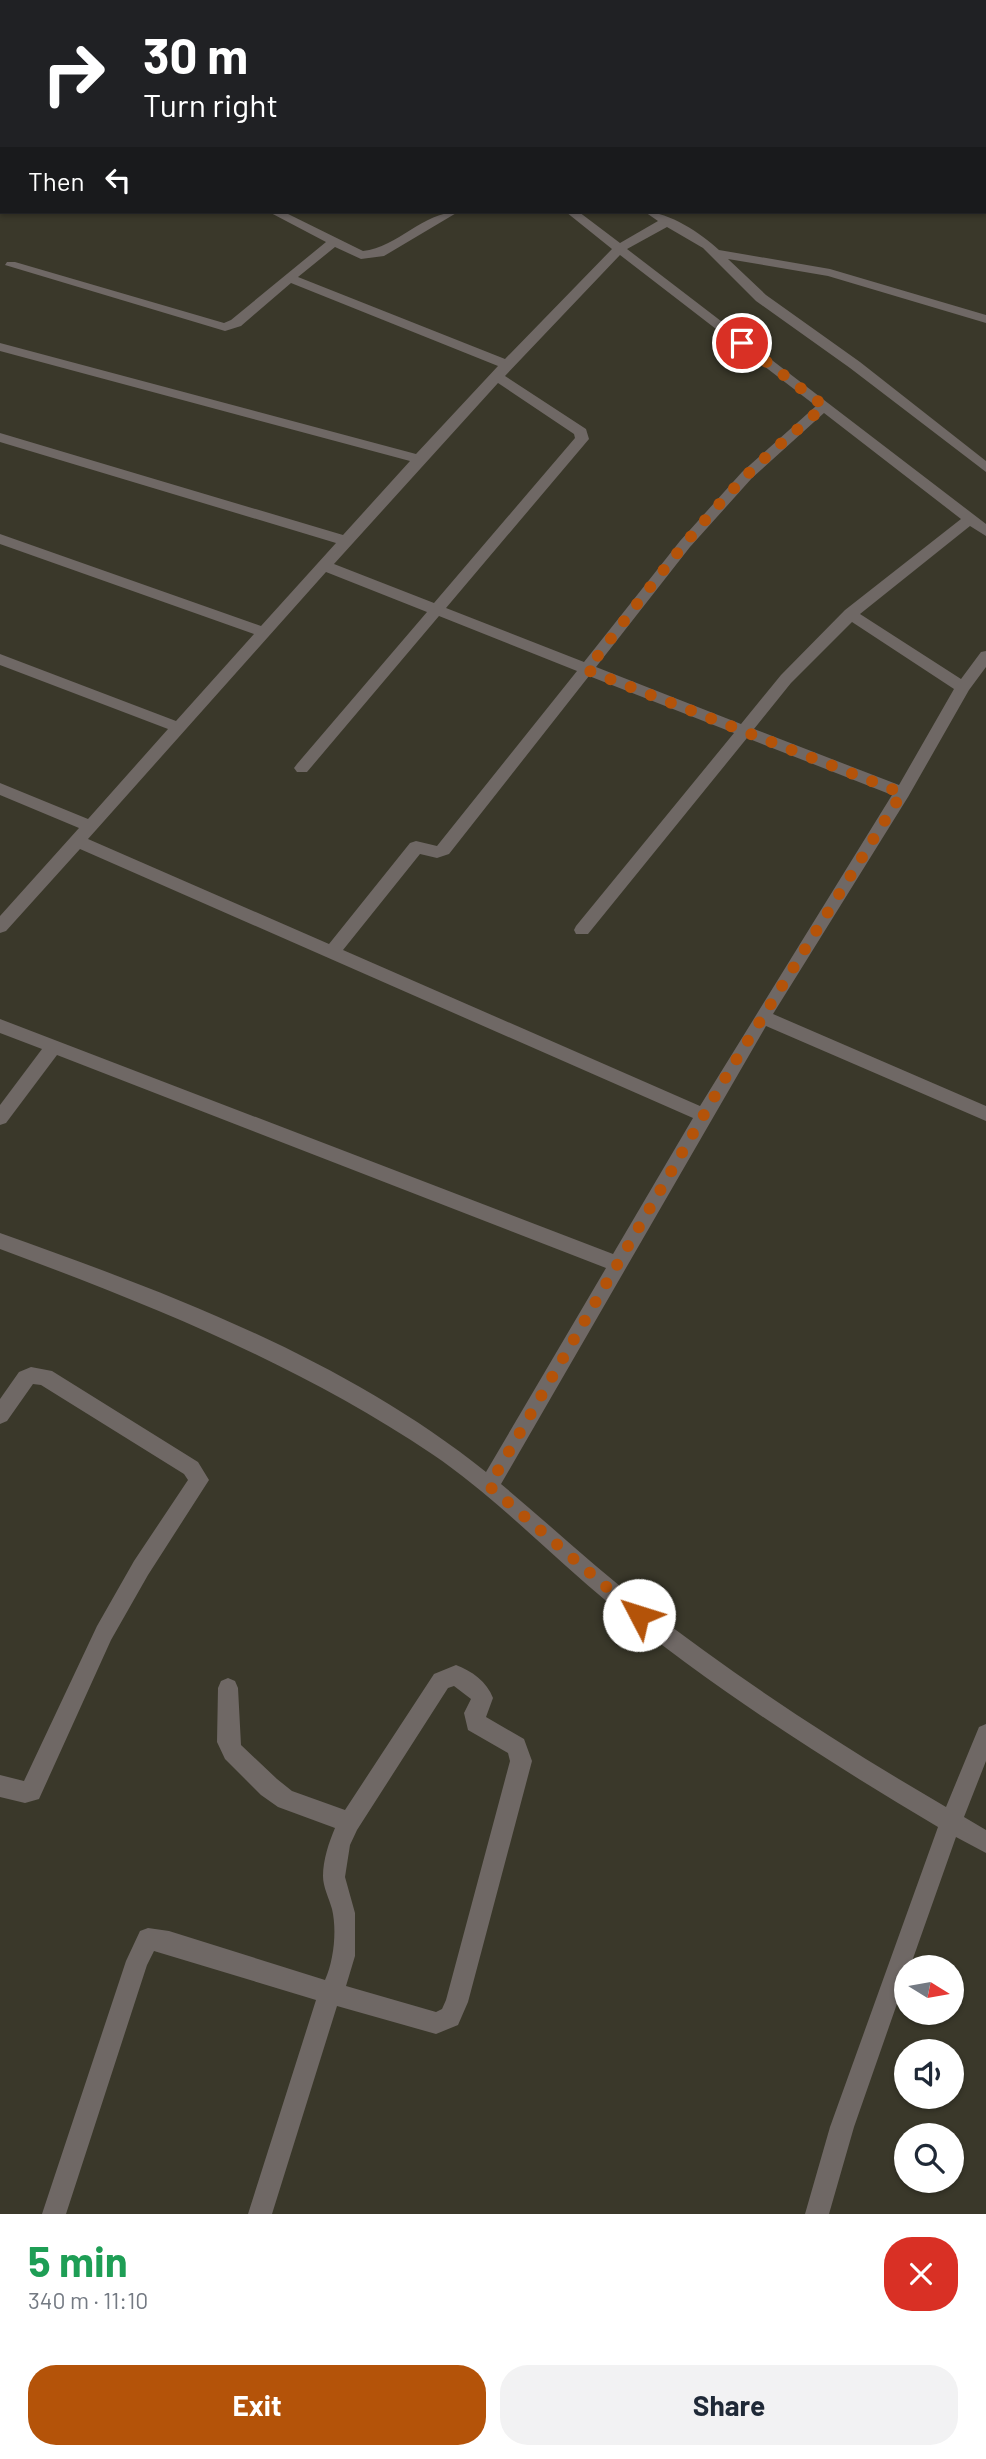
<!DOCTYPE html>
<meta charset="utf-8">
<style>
:root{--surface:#fff;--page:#f2f2f3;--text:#1f2937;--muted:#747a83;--accent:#b45309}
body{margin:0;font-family:Barlow,sans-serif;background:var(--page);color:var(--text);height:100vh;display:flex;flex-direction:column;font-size:26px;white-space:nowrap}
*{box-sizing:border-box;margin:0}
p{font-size:23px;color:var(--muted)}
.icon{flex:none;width:38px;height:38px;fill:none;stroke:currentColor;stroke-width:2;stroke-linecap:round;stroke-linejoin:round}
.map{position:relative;height:2214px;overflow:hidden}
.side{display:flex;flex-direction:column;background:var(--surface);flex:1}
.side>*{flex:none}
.banner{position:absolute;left:0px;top:0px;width:987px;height:214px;box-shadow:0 2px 5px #0004;background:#202124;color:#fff;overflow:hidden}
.needle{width:46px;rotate:101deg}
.fabs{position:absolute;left:894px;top:1955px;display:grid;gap:14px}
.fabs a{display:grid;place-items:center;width:70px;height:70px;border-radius:50%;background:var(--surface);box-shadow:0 2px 5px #0004;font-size:35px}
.pin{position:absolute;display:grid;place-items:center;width:60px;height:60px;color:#fff;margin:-30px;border:4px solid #fff;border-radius:50%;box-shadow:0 2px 7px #0007}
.me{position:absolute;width:77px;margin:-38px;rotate:310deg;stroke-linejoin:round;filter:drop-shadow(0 0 5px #0008)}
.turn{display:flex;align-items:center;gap:24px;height:147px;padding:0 28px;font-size:32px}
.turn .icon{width:91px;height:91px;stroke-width:2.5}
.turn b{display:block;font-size:49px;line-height:60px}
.then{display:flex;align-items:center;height:66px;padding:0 28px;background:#0003;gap:14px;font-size:26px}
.round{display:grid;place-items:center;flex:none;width:74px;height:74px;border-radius:28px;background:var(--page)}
.overview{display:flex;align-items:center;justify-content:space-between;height:119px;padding:0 28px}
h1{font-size:42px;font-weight:700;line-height:52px;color:#1e9e55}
.primary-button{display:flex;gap:14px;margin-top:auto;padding:14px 28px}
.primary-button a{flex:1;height:80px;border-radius:28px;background:var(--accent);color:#fff;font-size:28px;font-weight:700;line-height:80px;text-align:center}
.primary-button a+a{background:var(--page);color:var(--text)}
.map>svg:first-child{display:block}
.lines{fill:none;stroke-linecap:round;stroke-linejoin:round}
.minor{fill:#6f6865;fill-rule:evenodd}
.route{stroke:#b45309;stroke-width:12;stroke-dasharray:0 21.6}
</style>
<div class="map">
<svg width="986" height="2214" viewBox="0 0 986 2214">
<rect width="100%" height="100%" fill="#3a382a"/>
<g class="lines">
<path class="minor" d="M285 0H297L298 2H287Z
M349 0H362L363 2H351Z
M2 199V207L0 208V200Z
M269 212H284L363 251C398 247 423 212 458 212L384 256 361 259 335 247 298 277 505 359 612 249 566 212H579L620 243 658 221 645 212C669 212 701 233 719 250L830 269 986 315V323L828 276 728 259 766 295 860 362 986 461V472L850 368 756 301 703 248 667 227 627 249 986 524V536L970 526 860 614 961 679 981 652 986 651V667L969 690 908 797 773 1014 986 1106V1121L766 1026 501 1484C550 1525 596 1568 646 1607 741 1681 843 1747 946 1807L979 1727 986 1724V1761L964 1817 986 1830V1853L956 1837 910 1967H906V1978L854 2127 829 2214H805L830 2127 938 1827C825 1760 713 1688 611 1605 551 1556 497 1498 432 1454 298 1364 151 1305 0 1249V1233C169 1293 345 1359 486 1472L606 1268 57 1055 6 1123 0 1125V1105L42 1049 0 1033V1019L613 1254 693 1118 80 849 6 931 0 933V916L79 828 0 795V783L88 819 168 729 0 665V654L176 721 254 634 0 544V534L261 626 336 543 0 442V433L343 535 410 461 0 351V343L416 454 498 366 291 283 241 326 225 331 5 265 7 262H15L224 323 231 320 326 242ZM620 255 816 406 742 472 680 541 584 662 446 608 589 439 586 429 505 376ZM498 383 574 434 575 438 434 603 334 564ZM824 413 961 519 845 610 781 675 741 724 596 667 690 547 752 478ZM326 572 427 612 297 764 294 768 297 772H307L439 616 577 671 437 846 416 841 410 843 329 944 88 839ZM852 622 954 689 899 785 754 729 791 683ZM589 676 734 733 576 926 574 930 576 934H588L747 738 892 795 700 1106 343 950 420 854 437 858 449 854Z
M31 1367 52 1371 198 1462 209 1480 148 1575 111 1640 39 1799 25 1803 0 1797V1775L24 1781 97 1626 134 1561 188 1480 184 1474 41 1385 33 1384 7 1421 0 1424V1399L19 1372Z
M456 1665C472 1671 487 1682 493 1698L486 1717 524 1739 532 1761 468 2002 458 2025 436 2034 337 2006 272 2214H248L316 2000 154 1951 147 1965 66 2214H42L126 1961 140 1931 148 1928 169 1931 325 1980C334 1960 337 1930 332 1909 329 1898 323 1887 323 1876 323 1860 329 1842 335 1828L278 1807 261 1795 225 1759 217 1742 218 1688 221 1681 228 1678 235 1681 238 1688 241 1745 277 1779 292 1791 345 1810 434 1674ZM454 1686 471 1699 464 1713 468 1730 508 1753 510 1761 446 2000 442 2009 436 2012 346 1986 355 1956V1913L345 1877 350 1845 357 1830 448 1688Z"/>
</g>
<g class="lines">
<path class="route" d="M639 1615 489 1486 731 1068 902 793 587 670C638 603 688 534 748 474 772 450 799 429 824 406L742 343"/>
</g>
</svg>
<div class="fabs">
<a><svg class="needle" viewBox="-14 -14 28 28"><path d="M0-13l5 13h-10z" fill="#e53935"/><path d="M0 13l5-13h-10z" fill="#747a83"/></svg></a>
<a><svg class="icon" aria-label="sound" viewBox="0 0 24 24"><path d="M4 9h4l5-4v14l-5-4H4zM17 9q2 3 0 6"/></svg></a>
<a><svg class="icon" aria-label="search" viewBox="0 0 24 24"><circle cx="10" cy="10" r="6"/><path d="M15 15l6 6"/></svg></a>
</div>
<div class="pin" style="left:742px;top:343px;background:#d93025"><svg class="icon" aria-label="arrive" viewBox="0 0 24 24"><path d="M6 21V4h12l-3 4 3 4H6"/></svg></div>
<svg class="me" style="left:639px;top:1615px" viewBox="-20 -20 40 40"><circle r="19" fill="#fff"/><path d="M0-13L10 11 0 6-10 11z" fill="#b45309"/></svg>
<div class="banner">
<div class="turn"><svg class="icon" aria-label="right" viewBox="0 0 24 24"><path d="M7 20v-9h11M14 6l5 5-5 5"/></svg><div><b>30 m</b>Turn right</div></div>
<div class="then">Then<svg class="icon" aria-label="left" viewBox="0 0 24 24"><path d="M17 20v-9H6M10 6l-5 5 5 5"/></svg></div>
</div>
</div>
<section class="side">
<div class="overview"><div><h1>5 min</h1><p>340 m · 11:10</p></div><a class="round" style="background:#d93025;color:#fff"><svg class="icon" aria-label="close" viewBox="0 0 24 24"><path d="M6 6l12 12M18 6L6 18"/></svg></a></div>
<div class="primary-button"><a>Exit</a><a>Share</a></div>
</section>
